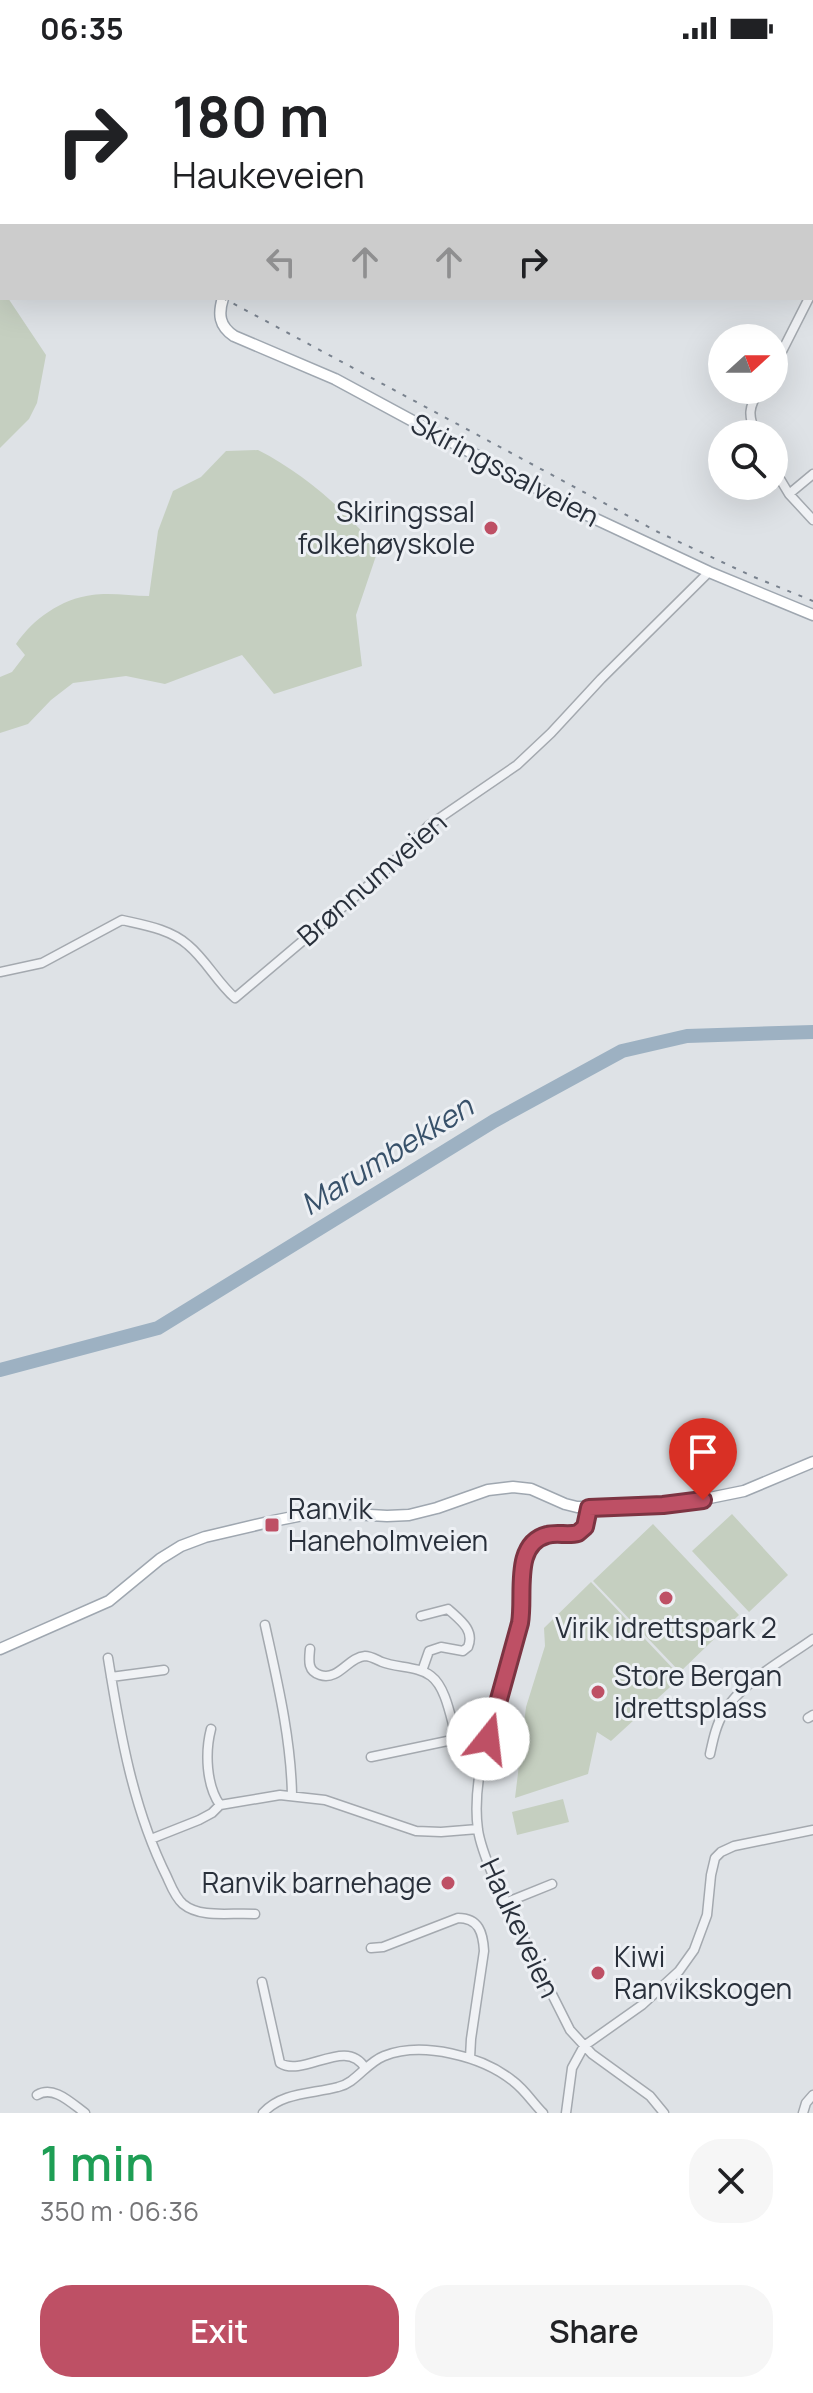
<!DOCTYPE html>
<meta charset="utf-8">
<style>
:root{--surface:#fff;--page:#f6f6f6;--text:#202124;--muted:#757577;--accent:#be5065}
body{margin:0;font-family:Manrope,sans-serif;background:var(--page);color:var(--text);height:100vh;display:flex;flex-direction:column;font-size:30px;white-space:nowrap}
*{box-sizing:border-box;margin:0}
p{font-size:26px;color:var(--muted)}
.icon{flex:none;width:44px;height:44px;fill:none;stroke:currentColor;stroke-width:2;stroke-linecap:round;stroke-linejoin:round}
.map{position:relative;height:2057px;overflow:hidden}
.panel{display:flex;flex-direction:column;background:var(--surface);flex:1}
.panel>*{flex:none}
.banner{position:absolute;left:0px;top:0px;width:814px;height:244px;box-shadow:0 8px 32px #0002;background:#fff;color:var(--text);overflow:hidden}
.needle{width:52px;rotate:69deg}
.buttons{position:absolute;left:708px;top:268px;display:grid;gap:16px}
.buttons a{display:grid;place-items:center;width:80px;height:80px;border-radius:50%;background:var(--surface);box-shadow:0 8px 32px #0002;font-size:40px}
.pin{position:absolute;display:grid;place-items:center;width:68px;height:68px;color:#fff;margin:-82px -34px;border-radius:50% 50% 50% 0;rotate:-45deg;box-shadow:0 0 8px #0007}
.pin .icon{rotate:45deg}
.me{position:absolute;width:88px;margin:-44px;rotate:16deg;stroke-linejoin:round;filter:drop-shadow(0 0 6px #0008)}
.turn{display:flex;align-items:center;gap:28px;height:168px;padding:0 40px;font-size:36px}
.turn .icon{width:104px;height:104px;stroke-width:2.5}
.turn b{display:block;font-size:56px;line-height:68px}
.lanes{display:flex;align-items:center;height:76px;padding:0 40px;background:#0003;justify-content:center;gap:40px;direction:ltr}
.lanes .off{opacity:.35}
.round{display:grid;place-items:center;flex:none;width:84px;height:84px;border-radius:32px;background:var(--page)}
.summary{display:flex;align-items:center;justify-content:space-between;height:136px;padding:0 40px}
h1{font-size:48px;font-weight:600;line-height:60px;color:#1e9e55}
.primary-button{display:flex;gap:16px;margin-top:auto;padding:16px 40px}
.primary-button a{flex:1;height:92px;border-radius:32px;background:var(--accent);color:#fff;font-size:32px;font-weight:600;line-height:92px;text-align:center}
.primary-button a+a{background:var(--page);color:var(--text)}
.status{display:flex;justify-content:space-between;align-items:center;height:56px;padding:0 40px;background:var(--surface);direction:ltr}
.status svg{height:22px;fill:currentColor}
.map>svg:first-child{display:block}
.green{fill:#c5cfc0}
.lines{fill:none;stroke-linecap:round;stroke-linejoin:round}
.river{stroke:#9db1c2;stroke-width:14}
.minor-casing{stroke:#a4a9af;stroke-width:11}
.major-casing{stroke:#9fa7b0;stroke-width:13}
.minor{stroke:#f0f2f5;stroke-width:8}
.major{stroke:#fff;stroke-width:10}
.rail{stroke:#79828e;stroke-width:2;stroke-dasharray:4 8;stroke-linecap:butt}
.route-casing{stroke:#7c3442;stroke-width:20}
.route{stroke:#be5065;stroke-width:14}
.poi-dot{fill:#be5065;stroke:#edf0f4;stroke-width:3}
.labels{text-anchor:middle;stroke-width:6;stroke-linejoin:round;paint-order:stroke}
.street-label{font-size:28px;fill:#29303b;stroke:#edf0f4}
.poi-label{font-size:28px;fill:#29303b;stroke:#edf0f4;text-anchor:start}
.water-label{font-size:30px;font-style:italic;fill:#38516a;stroke:#edf0f4}
</style>
<div class="status"><b>06:35</b><svg viewBox="0 0 49 12"><path d="M0 12V9h3v3zM5 12V6h3v6zM10 12V3h3v9zM15 12V0h3v12zM26 1h20v11H26zM47 4h2v5h-2z"/></svg></div>
<div class="map">
<svg width="813" height="2057" viewBox="0 0 813 2057">
<rect width="100%" height="100%" fill="#dee2e6"/>
<path class="green" d="M0 234H2V242H8L46 299 37 347 29 363 0 392Z
M258 394C305 418 344 453 378 494L356 559 362 610 274 638 242 599 165 628 126 620 73 627 51 644 28 668 0 677V621L12 616 25 599 16 588C33 563 61 543 92 539 110 536 131 540 149 540L158 475 173 435 201 421 226 395Z
M732 1458 788 1519 749 1556 692 1495Z
M653 1468 739 1559 680 1616 593 1525Z
M591 1526 681 1621 611 1685 597 1676 588 1718 515 1742 526 1651 545 1590 544 1572Z
M563 1743 569 1766 517 1779 512 1756Z"/>
<g class="lines">
<path class="river" d="M0 1314 158 1272 494 1065 622 995 687 980 813 976"/>
<g class="minor-casing">
<path id="minor" d="M812 233 813 229
M774 311 809 242
M756 378C748 360 748 351 760 334
M774 413 789 438 813 464
M789 438 813 418
M0 916 42 907 122 864C144 869 170 873 188 889 206 904 217 926 235 942L383 817 428 770 517 709 551 677 601 623 709 516
M589 1452 588 1461 582 1474C569 1481 557 1475 544 1480 512 1491 524 1540 520 1567 504 1629 469 1712 478 1774 481 1793 489 1810 496 1827L570 1974 592 1998 650 2040 664 2057
M421 1560 448 1553C460 1564 475 1574 468 1591L463 1595 441 1591 429 1595 422 1615
M265 1569C277 1624 291 1682 292 1739
M310 1593C309 1604 307 1615 320 1619 339 1625 348 1601 365 1600 371 1600 377 1604 382 1606 397 1612 418 1610 431 1620 447 1632 451 1665 457 1683
M108 1602C120 1677 133 1753 167 1821 171 1830 175 1841 183 1848 201 1863 232 1856 255 1858
M111 1621 164 1614
M808 1662 813 1659
M211 1673C205 1696 206 1729 220 1749
M710 1698C713 1684 716 1669 724 1656 742 1626 785 1603 813 1583
M371 1701 457 1683H488
M151 1783 199 1764 212 1757 220 1749 280 1739 325 1744 416 1775 441 1776 478 1773
M505 1847 552 1828
M371 1892 383 1891 458 1862C479 1862 483 1877 484 1895L471 1983 470 2002
M262 1926 280 2007C304 2022 346 1980 365 2012
M37 2039C54 2029 71 2047 85 2057
M263 2057C282 2036 312 2038 338 2031 356 2027 366 2007 384 2000 422 1985 482 2000 513 2025 525 2034 533 2047 543 2057
M566 2057 572 2012 584 1990 642 1949 679 1915 694 1894 707 1859 711 1819 715 1802 721 1796 734 1790 813 1774
M803 2057 806 2047 813 2039"/>
</g>
<g class="major-casing">
<path id="major" d="M8 0 11 2
M223 242C218 258 219 270 234 280L335 323 585 458 709 516 813 559
M0 1593 109 1545 160 1503 181 1490 205 1481 273 1465 318 1456 387 1460 409 1459 437 1452 488 1434 513 1431 531 1433 565 1448 577 1451H633L685 1447 744 1435 813 1406"/>
</g>
<use href="#minor" class="minor"/>
<use href="#major" class="major"/>
<path class="rail" d="M0 122 2 123
M223 242 658 476 754 521 813 545"/>
</g>
<g class="lines">
<g class="route-casing">
<path id="route" d="M488 1683 520 1567C525 1539 512 1488 547 1479 557 1476 568 1480 578 1477L585 1471 589 1452 663 1449 703 1444"/>
</g>
<use href="#route" class="route"/>
</g>
<g class="poi-dot">
<circle cx="491" cy="472" r="8"/>
<rect x="264" y="1461" width="16" height="16" rx="4"/>
<circle cx="666" cy="1542" r="8"/>
<circle cx="598" cy="1636" r="8"/>
<circle cx="448" cy="1827" r="8"/>
<circle cx="598" cy="1917" r="8"/>
</g>
<g class="labels">
<g class="street-label">
<text transform="translate(505 414) rotate(28)" y="10">Skiringssalveien</text>
<text transform="translate(372 823) rotate(-41)" y="10">Brønnumveien</text>
<text transform="translate(520 1872) rotate(65)" y="10">Haukeveien</text>
</g>
<g class="poi-label">
<text x="475" y="466" text-anchor="end">Skiringssal<tspan x="475" dy="32">folkehøyskole</tspan></text>
<text x="288" y="1463">Ranvik<tspan x="288" dy="32">Haneholmveien</tspan></text>
<text x="666" y="1582" text-anchor="middle">Virik idrettspark 2</text>
<text x="614" y="1630">Store Bergan<tspan x="614" dy="32">idrettsplass</tspan></text>
<text x="432" y="1837" text-anchor="end">Ranvik barnehage</text>
<text x="614" y="1911">Kiwi<tspan x="614" dy="32">Ranvikskogen</tspan></text>
</g>
<g class="water-label">
<text transform="translate(387 1100) rotate(-32)" y="10">Marumbekken</text>
</g>
</g>
</svg>
<div class="buttons">
<a><svg class="needle" viewBox="-14 -14 28 28"><path d="M0-13l5 13h-10z" fill="#e53935"/><path d="M0 13l5-13h-10z" fill="#757577"/></svg></a>
<a><svg class="icon" aria-label="search" viewBox="0 0 24 24"><circle cx="10" cy="10" r="6"/><path d="M15 15l6 6"/></svg></a>
</div>
<div class="pin" style="left:703px;top:1444px;background:#d93025"><svg class="icon" aria-label="arrive" viewBox="0 0 24 24"><path d="M6 21V4h12l-3 4 3 4H6"/></svg></div>
<svg class="me" style="left:488px;top:1683px" viewBox="-20 -20 40 40"><circle r="19" fill="#fff"/><path d="M0-13L10 11 0 6-10 11z" fill="#be5065"/></svg>
<div class="banner">
<div class="turn"><svg class="icon" aria-label="right" viewBox="0 0 24 24"><path d="M7 20v-9h11M14 6l5 5-5 5"/></svg><div><b>180 m</b>Haukeveien</div></div>
<div class="lanes"><svg class="icon off" aria-label="left" viewBox="0 0 24 24"><path d="M17 20v-9H6M10 6l-5 5 5 5"/></svg><svg class="icon off" aria-label="ahead" viewBox="0 0 24 24"><path d="M12 20V5M6 11l6-6 6 6"/></svg><svg class="icon off" aria-label="ahead" viewBox="0 0 24 24"><path d="M12 20V5M6 11l6-6 6 6"/></svg><svg class="icon" aria-label="right" viewBox="0 0 24 24"><path d="M7 20v-9h11M14 6l5 5-5 5"/></svg></div>
</div>
</div>
<section class="panel">
<div class="summary"><div><h1>1 min</h1><p>350 m · 06:36</p></div><a class="round"><svg class="icon" aria-label="close" viewBox="0 0 24 24"><path d="M6 6l12 12M18 6L6 18"/></svg></a></div>
<div class="primary-button"><a>Exit</a><a>Share</a></div>
</section>
